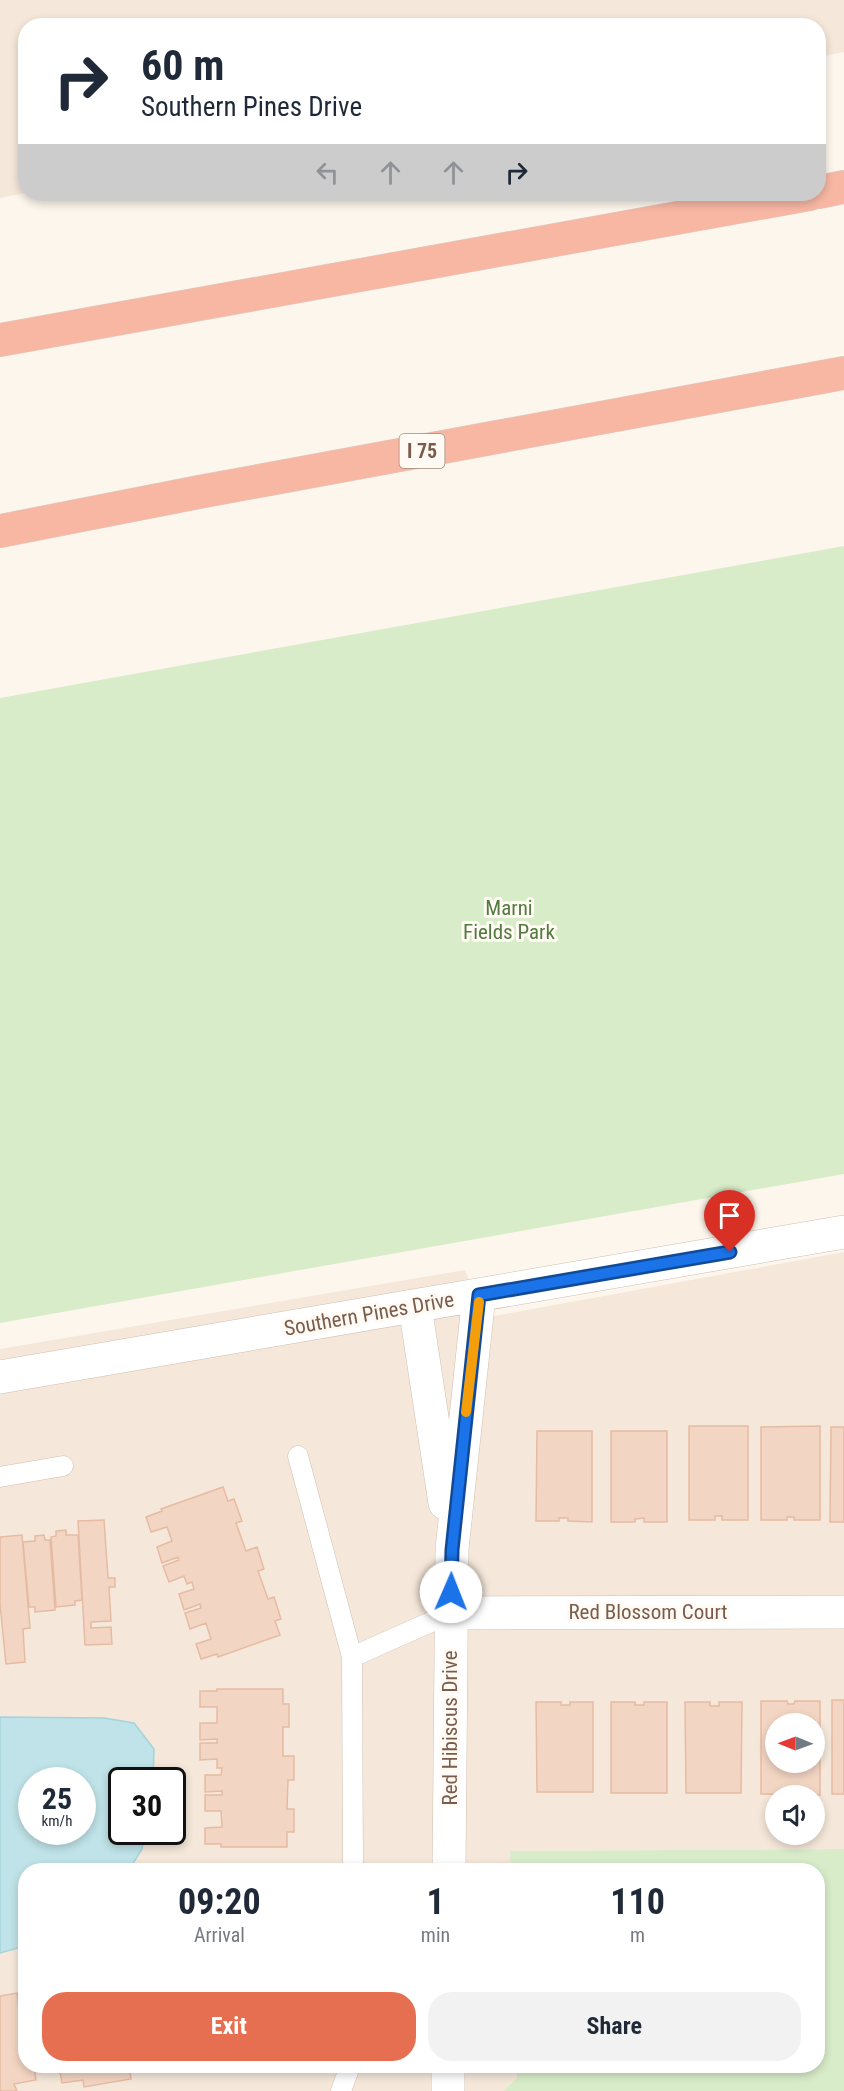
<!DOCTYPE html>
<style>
:root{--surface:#fff;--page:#f2f2f3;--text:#1f2937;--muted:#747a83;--accent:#e76f51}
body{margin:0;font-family:"Roboto Condensed",sans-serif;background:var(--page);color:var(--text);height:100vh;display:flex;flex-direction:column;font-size:22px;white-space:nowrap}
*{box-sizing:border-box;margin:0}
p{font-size:20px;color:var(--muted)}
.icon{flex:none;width:33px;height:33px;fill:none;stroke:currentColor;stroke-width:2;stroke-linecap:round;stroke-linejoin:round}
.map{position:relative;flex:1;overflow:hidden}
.drawer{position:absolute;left:18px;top:1863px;width:807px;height:210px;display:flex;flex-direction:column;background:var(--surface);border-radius:24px;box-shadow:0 3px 9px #0003}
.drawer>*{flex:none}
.guide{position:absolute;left:18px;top:18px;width:808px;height:183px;border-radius:24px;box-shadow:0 3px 9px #0003;background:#fff;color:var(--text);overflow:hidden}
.needle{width:39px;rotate:271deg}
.fabs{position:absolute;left:765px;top:1713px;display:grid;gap:12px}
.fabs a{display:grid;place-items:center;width:60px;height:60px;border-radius:50%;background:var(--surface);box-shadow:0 3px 9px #0003;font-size:30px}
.speed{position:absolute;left:18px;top:1767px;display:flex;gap:12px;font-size:30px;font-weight:700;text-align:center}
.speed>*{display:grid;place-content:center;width:78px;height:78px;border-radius:50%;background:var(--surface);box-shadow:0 3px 9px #0003;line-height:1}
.speed small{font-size:15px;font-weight:400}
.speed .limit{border:3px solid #111;border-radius:9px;background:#fff;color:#111}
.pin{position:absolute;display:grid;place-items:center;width:51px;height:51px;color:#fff;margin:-62px -26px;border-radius:50% 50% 50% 0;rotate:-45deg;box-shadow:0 0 6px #0007}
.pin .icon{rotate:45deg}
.me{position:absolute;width:66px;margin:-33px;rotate:1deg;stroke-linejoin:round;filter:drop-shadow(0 0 4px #0008)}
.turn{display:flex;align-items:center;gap:21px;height:126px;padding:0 24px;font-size:27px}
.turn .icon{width:78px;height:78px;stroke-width:2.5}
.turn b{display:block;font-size:42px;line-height:51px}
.lanes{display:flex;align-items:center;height:57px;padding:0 24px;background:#0003;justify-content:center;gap:30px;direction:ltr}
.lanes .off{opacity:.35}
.eta{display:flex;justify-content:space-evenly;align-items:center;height:102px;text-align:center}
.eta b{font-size:36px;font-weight:700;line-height:42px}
.action{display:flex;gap:12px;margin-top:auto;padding:12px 24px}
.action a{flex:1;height:69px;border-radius:24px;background:var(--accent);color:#fff;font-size:24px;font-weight:700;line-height:69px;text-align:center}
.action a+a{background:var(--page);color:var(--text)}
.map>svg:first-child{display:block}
.residential{fill:#f5e8da;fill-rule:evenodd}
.green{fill:#d8ecc9}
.water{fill:#bfe3e8;stroke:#a5d3da;stroke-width:1.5;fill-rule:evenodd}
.building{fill:#f3d5c3;stroke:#e6bba3;stroke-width:1.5;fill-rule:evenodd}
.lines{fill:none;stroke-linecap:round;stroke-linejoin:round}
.lane-casing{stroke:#d1beb0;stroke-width:21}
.street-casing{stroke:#d1beb0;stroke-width:34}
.highway-casing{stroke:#dad1cd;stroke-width:34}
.lane{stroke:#fff;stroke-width:20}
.street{stroke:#fff;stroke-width:33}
.highway{stroke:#f7b7a3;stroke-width:33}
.route-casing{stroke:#114b97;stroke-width:15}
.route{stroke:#1a73e8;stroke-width:10}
.slow{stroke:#f59e0b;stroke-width:10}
.labels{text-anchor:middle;stroke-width:6;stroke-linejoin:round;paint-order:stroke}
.shield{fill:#fffaf3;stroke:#a28b7f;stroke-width:1.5}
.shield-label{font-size:20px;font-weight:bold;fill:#7a5c4d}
.park-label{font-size:21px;fill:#537a41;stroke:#fffaf3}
.street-label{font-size:21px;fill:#7a5c4d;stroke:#fffaf3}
</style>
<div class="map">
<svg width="844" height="2091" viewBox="0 0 844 2091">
<rect width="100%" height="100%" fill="#fdf6ec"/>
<path class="residential" d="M0 0H844V52L819 57V26H26L25 193 0 198Z
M844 1252V1849L511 1851V1870H129L142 1849 145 1832H172V1780H153L154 1749 104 1718 0 1717V1349L465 1270 483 1318ZM776 1724H814V1762H776ZM776 1796H814V1834H776Z
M25 1946 26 2066H517V2078L503 2091H0V1953Z"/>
<path class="green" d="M844 546V1174L0 1323V698Z
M844 1849V2091H503L517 2078V2066H818V1870H511L510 1851Z"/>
<path class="water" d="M0 1717 104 1718 134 1723 154 1749 153 1780H122V1832H145L142 1849 129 1870H26L25 1946 0 1953ZM32 1780H82V1832H32Z"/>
<path class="building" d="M689 1426H748V1520H722V1516H715V1520H689Z
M820 1426V1520H794V1517H787V1520H761V1427Z
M831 1427H844V1522H830Z
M537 1431H592V1522L568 1521V1518H559V1521H536Z
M611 1431H667V1522H644V1518L635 1519V1522H611Z
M223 1487 228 1501 234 1499 242 1521 236 1523 246 1551 257 1547 264 1569 258 1571 268 1599 274 1597 281 1619 275 1621 280 1635 218 1657 217 1654 201 1659 196 1644 211 1639 206 1623 190 1629 185 1613 201 1608 200 1604 184 1610 179 1594 194 1589 192 1582 187 1584 184 1576 169 1582 163 1566 179 1560 178 1557 162 1563 157 1547 172 1541 167 1527 151 1532 146 1517 162 1511 161 1509Z
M104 1520 108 1578H115V1587H109L111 1621 91 1622V1628L111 1627 112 1644 85 1645 78 1521Z
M66 1530V1535H78L82 1600 75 1601V1605L56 1607 51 1537 56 1536V1531Z
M22 1535 30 1628 23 1629 25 1662 6 1664 0 1604V1537Z
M44 1535 45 1540H50L55 1610 35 1612V1607H29L23 1542 35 1541V1536Z
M217 1689H283V1704H289V1727H283V1756H294V1780H288L287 1809H294V1832H287V1847H221V1844H205V1828L222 1827 221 1811H205V1795H222V1791L205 1792V1775H221L222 1768H217V1759L200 1760V1743H217V1739L200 1740V1723H217V1707H200V1691H217Z
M832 1700H844V1794H832Z
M761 1701H787L788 1704H794L795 1701H820V1795L761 1794ZM776 1724H814V1762H776Z
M536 1702H561V1705H570V1702H593V1792H537Z
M611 1702H635V1705H644V1702H667V1793H611Z
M685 1702H710V1706H719V1702H742L741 1793H686Z
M17 1993 20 2016 25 2015 26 2017V2066H34L36 2080 14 2084 17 2091H0V1996Z
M59 2066H150V2069L130 2072 131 2079 84 2087 83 2080 62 2083Z"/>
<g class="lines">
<g class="lane-casing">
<path id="lane" d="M298 1456 352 1657 353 1870
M0 1477 63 1466
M352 1657 451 1613
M341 2091 350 2066"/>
</g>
<g class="street-casing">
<path id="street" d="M415 1306 445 1503
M0 1377 844 1232
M451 1613 844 1612
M449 1870 452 1549 479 1295
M448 2091V2066"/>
</g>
<g class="highway-casing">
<path id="highway" d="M819 192 844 187
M0 340 810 194
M0 531 199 492 844 373"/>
</g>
<use href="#lane" class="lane"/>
<use href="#street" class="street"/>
<use href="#highway" class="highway"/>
</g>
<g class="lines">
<g class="route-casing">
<path id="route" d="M451 1592 452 1550 479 1295 730 1252"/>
</g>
<use href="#route" class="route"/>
<path class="slow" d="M466 1412 479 1302"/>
</g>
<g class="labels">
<rect class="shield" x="399.5" y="434" width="45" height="34" rx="4.5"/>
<g class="shield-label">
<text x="422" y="458">I 75</text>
</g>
<g class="park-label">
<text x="509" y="915">Marni<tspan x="509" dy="24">Fields Park</tspan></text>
</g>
<g class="street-label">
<text transform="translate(369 1314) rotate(-10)" y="7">Southern Pines Drive</text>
<text x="648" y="1619">Red Blossom Court</text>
<text transform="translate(450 1728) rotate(-90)" y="7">Red Hibiscus Drive</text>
</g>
</g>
</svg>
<div class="fabs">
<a><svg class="needle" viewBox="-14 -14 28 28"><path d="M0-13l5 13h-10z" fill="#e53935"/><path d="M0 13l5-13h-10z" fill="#747a83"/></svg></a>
<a><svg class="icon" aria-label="sound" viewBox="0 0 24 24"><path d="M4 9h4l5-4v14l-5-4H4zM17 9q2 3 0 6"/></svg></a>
</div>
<div class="speed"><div>25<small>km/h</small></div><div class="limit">30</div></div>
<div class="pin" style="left:730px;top:1252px;background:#d93025"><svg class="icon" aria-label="arrive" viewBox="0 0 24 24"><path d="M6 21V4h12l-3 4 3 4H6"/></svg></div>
<svg class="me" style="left:451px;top:1592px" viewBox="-20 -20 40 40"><circle r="19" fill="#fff"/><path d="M0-13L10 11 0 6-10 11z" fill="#1a73e8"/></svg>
<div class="guide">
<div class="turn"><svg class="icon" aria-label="right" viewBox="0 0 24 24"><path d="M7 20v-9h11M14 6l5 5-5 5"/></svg><div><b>60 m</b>Southern Pines Drive</div></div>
<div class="lanes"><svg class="icon off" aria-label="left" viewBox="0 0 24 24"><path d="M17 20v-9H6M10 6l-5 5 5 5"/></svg><svg class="icon off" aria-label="ahead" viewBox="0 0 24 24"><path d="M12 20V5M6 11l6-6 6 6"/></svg><svg class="icon off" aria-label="ahead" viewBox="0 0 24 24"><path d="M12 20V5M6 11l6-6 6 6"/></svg><svg class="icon" aria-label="right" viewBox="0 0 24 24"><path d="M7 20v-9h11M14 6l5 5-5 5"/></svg></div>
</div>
<section class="drawer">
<div class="eta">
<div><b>09:20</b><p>Arrival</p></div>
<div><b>1</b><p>min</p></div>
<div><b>110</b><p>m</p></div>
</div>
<div class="action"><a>Exit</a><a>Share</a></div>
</section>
</div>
